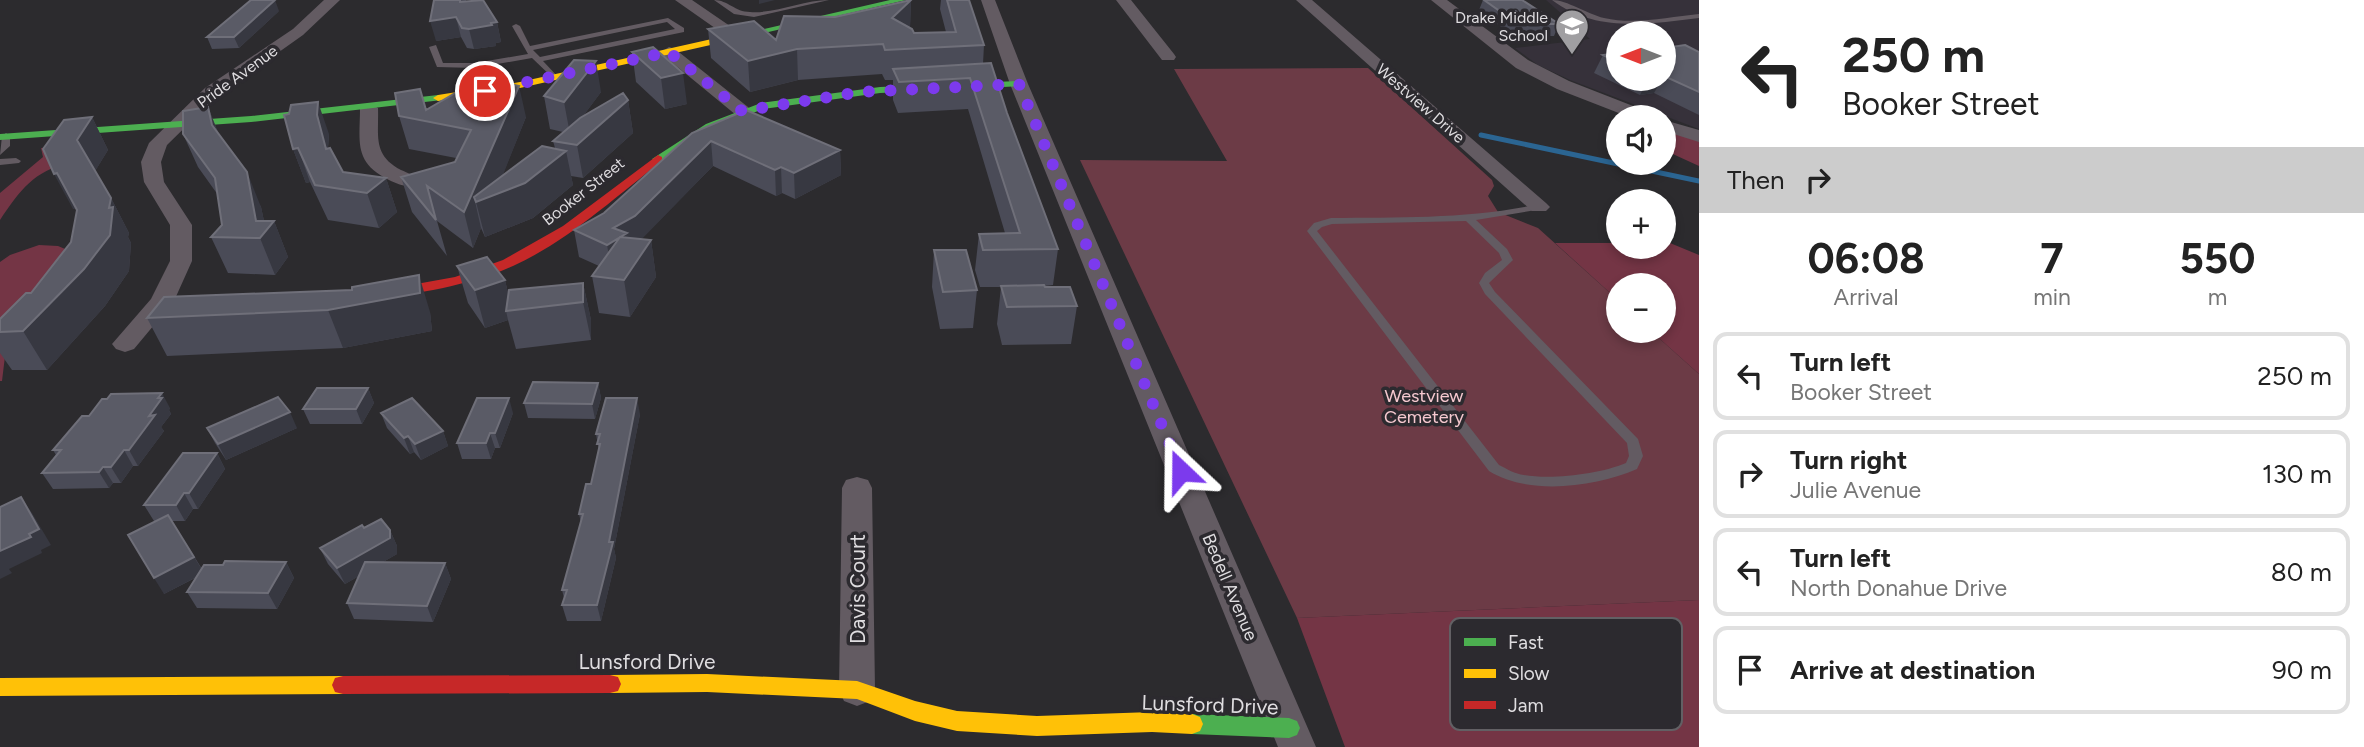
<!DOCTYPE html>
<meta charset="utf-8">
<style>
:root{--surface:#fff;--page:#f6f6f6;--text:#222;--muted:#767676;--line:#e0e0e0}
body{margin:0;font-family:Figtree,sans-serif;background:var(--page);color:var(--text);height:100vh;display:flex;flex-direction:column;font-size:26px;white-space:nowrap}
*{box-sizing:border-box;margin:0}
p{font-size:23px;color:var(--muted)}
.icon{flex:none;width:38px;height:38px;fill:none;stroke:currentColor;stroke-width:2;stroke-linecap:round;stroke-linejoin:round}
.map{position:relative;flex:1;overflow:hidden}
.panel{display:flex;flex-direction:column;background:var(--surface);width:665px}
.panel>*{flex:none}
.hud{background:#fff;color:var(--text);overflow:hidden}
.needle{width:46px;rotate:270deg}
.controls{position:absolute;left:1606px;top:21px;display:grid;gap:14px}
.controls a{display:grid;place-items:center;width:70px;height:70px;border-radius:50%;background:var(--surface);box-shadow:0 4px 10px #0003;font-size:35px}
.pin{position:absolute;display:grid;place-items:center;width:60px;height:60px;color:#fff;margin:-30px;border:4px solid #fff;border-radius:50%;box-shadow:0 2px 7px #0007}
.me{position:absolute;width:77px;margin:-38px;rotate:337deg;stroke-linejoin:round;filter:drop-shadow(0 0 5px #0008)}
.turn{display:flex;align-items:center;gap:24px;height:147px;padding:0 28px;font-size:32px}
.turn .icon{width:91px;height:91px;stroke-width:2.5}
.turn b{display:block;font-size:49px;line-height:60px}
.then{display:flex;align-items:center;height:66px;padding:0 28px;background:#0003;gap:14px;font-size:26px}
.eta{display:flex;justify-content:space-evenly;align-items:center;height:119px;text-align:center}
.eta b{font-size:42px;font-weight:700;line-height:49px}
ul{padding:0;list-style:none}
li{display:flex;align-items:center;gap:21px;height:88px;margin:0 14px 10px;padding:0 14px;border:4px solid var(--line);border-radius:14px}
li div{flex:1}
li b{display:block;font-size:26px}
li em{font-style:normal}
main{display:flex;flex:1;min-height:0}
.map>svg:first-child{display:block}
.built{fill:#36313a;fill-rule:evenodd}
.green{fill:#6c3b46}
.forest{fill:#743545}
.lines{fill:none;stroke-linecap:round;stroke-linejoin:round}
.stream{stroke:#2b6592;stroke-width:5}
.lane{fill:#635b62;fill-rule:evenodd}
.street{fill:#635b62;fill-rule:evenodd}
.fast{fill:#4caf50;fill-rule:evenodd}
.slow{fill:#ffc107;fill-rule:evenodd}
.jam{fill:#c62828;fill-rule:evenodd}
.wall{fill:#4a4b57}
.shaded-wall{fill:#373841}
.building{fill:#5a5b66;stroke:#6f6f79;stroke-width:2}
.route{stroke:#7c3aed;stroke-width:12;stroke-dasharray:0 21.6}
.labels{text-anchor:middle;stroke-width:7;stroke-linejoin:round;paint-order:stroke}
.far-poi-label{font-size:16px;fill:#dfdde0;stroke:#2c2a2f;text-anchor:end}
.far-street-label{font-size:16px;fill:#dfdde0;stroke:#2c2a2f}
.park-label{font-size:18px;fill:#f6c9d0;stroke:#2c2a2f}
.street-label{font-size:18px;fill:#dfdde0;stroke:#2c2a2f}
.near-street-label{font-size:21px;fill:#dfdde0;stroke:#2c2a2f}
.key{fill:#2c2a2f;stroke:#626064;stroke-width:2}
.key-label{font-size:19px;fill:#dfdde0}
</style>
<main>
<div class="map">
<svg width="1699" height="747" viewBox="0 0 1699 747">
<rect width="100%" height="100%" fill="#2c2b2e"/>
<path class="built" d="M1546 0H1699V129L1570 80 1538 65 1515 48 1590 39ZM1619 33H1664V79H1619Z"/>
<path class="green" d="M1368 68 1492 180 1494 186 1488 196 1498 212 1538 228 1619 301V331H1651L1699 374V600L1297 618 1080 160 1227 161 1174 69Z"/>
<path class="forest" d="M1664 125 1699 136V166L1664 150Z
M81 144 70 162C33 172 21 189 0 220V193L43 157 41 148Z
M1555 243H1619V247H1664V243H1670L1699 255V374L1651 331H1664V285H1619V301Z
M39 245 58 246 70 251 6 348 2 381H0V262L10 255Z
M1699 600V747H1345L1297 618Z"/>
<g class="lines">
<path class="stream" d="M1481 135 1699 181"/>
<path class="lane" d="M714 0C728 0 735 12 750 12 775 14 803 0 829 0L754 17 734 14Z
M1552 0C1567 0 1587 14 1604 18 1635 25 1668 17 1699 14V18C1649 24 1595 33 1552 0Z
M668 18 684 28V32L543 61 558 77 554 79 532 58 475 68 437 67 429 47 436 45 443 63H475L528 54 512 26 516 24 520 26 530 46ZM667 22 675 29 540 57 533 50Z
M6 133 10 136V146L0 155 2 136Z
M16 158 21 161 19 163 0 165V159Z
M1539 204 1542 205V209L1476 220 1507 249 1513 260 1489 283 1495 292 1638 439 1643 456 1637 469C1595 487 1529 496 1489 471L1307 231 1314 223 1331 218C1401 217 1470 219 1539 204ZM1466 221 1499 253 1502 260 1485 273 1479 283 1485 294 1627 443 1629 456 1626 463C1600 474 1552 480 1524 475 1515 474 1507 469 1499 465L1317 231 1322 227 1332 224Z"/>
<path class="street" d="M324 0H340L303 35 217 96 167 145 161 162 164 182 192 225V261L174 301 134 349 125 352 116 349 112 344 151 299 170 261V225L144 182 141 162 149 143 205 88 293 29Z
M675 0H692L746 37 738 42 732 40Z
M981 0H995L1028 84 1316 747H1278L1010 84Z
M1116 0H1131L1174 54 1176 57 1174 60H1162Z
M1296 0H1312L1546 203 1550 207 1546 211H1532Z
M1431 0H1447L1528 60 1569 81 1651 113 1654 117H1629L1557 89 1516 68Z
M669 47 675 49 748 107 751 111 748 115H736L663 55 661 52Z
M369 103 378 108C379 135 372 155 401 170 408 173 414 175 419 181L416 185C406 188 398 184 389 180 353 162 360 142 360 108Z
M1664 120 1699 130V142L1664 131Z
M857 477 868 480 872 488 875 690 870 701 857 706 844 701 839 690 842 488 846 480Z"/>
<path class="fast" d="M890 0H906L743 38 738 35Z
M1019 81 1024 84 1023 86 880 93 763 109 714 128 662 161 658 163 652 159 706 124 761 103 880 87Z
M438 95 443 98 442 100 251 122 0 140V134L251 116Z
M1192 714 1289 718 1297 721 1300 728 1297 735 1289 738 1192 734 1184 731 1181 724 1184 717Z"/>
<path class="slow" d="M743 32 748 35 746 37 520 88 438 101 433 98 438 95 520 82Z
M707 674 857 681 915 701 957 711 1037 716 1152 712 1192 714 1200 717 1203 724 1200 731 1192 734 1152 732 1037 736 957 731 915 721 857 699 707 692 610 693 602 691 599 684 602 677 610 675Z
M343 676 351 678 354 685 351 692 343 694 0 696V678Z"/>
<path class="jam" d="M658 155 662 157V161C614 198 568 241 513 266 469 286 419 293 372 300L365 296 372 292 455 277 503 260 563 226Z
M610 675 618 677 621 684 618 691 610 693 343 694 335 692 332 685 335 678 343 676Z"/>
</g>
<path class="wall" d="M434 0H466V1L497 22 501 42 496 43V46L474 49 467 48 461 37 436 41Z
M911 0 910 27 914 33 946 32 940 9 941 0H969L984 45 983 64 1007 113 1058 249 1053 285 1044 286 1045 287 1077 306 1071 344 1002 345 997 324 1001 287H980L975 270 979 234 1005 233 968 109 898 113 893 100V80H885L882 74 798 80 750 92 711 58 708 29 776 40 835 17Z
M1483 0H1522L1559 24 1554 36H1513L1479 10Z
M279 11 239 48 212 49 207 37Z
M653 47 687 104 665 109 636 82 632 52Z
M1664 48 1699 52V115L1654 93 1640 95 1594 73 1603 55 1619 53V79H1664Z
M601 92 583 116 628 100 633 133 583 178 571 176 573 185 533 218 485 237 481 228 473 248 437 221 447 256 412 212 401 177 455 162 456 158 409 149 399 116 426 110 526 117 502 176 555 148 553 141 563 132 550 129 544 96Z
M208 107 219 135 261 207 264 221H274L288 257 275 275 228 273 211 237 222 225 218 195 198 167 183 134Z
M746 110 840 150 841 175 795 199 782 193 776 196 713 166 641 239 651 240 656 277 630 317 599 313 592 276 599 266 579 257 574 230 604 213Z
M92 117 108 150 95 171 111 198 129 233 128 237 131 243 129 271 105 306 47 370H12L0 353V319L31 293 71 242 77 210 76 208 73 209Z
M329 134 328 148 343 172 386 178 397 212 379 228 328 220 310 182 306 183 293 149Z
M934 250 977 290 973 328 940 329 932 287Z
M457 266 505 280 508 293 583 283 591 320V340L516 349 508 320 485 328 468 303Z
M164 297 430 312 432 331 343 348 167 356 147 318Z
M598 383 601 398 595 419 528 418 524 403Z
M368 388 374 403 362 424H310L303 409Z
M170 408 169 410 171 414 161 427 164 431 138 466H133L121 483H113L109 488 53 489 42 473 56 455 53 450Z
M381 413 443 431 448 446 421 460 414 452 410 454 387 428Z
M513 413 500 448H495L491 459H462L457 443Z
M640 414 614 549 616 558 601 621H567L562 605 564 598 562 590 581 523 579 514 591 484 599 451 596 434Z
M207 428H297L226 460 215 443Z
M217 453 225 469 198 509H193L185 521H172L202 569 223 565 286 562 294 578 277 609 197 608 187 592 197 577 164 594 154 521 144 505Z
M364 528 390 530 397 546V554L383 562 445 563 451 579 433 622 354 619 347 603 359 576 345 584 328 564 320 548Z"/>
<path class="shaded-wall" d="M275 0 279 11 239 48 234 37Z
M759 0H775L759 4Z
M911 0 910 29 892 18Z
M456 17 461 37 436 41 430 21Z
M497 22 501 42 496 43V46L474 49 469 29Z
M797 49 798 80 750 92 748 61Z
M596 61 601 92 570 134 564 102Z
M683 73 687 104 665 109 661 78Z
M1648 79H1662L1654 93 1640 95Z
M519 86 526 117 495 195 566 151 573 185 533 218 485 237 476 202 474 197 481 228 473 248 464 212Z
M628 100 633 133 583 178 577 145Z
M318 102 329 134 328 148 326 149 317 115Z
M208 107 221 140 212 125Z
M92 117 108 150 94 173 77 140Z
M711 141 713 166 639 242 612 272 607 245 613 228Z
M298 148 310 182 306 183 293 149Z
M840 150 841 175 795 199 794 173Z
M781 167 782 193 776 196 775 170Z
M247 172 261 207 266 230 274 221 288 257 275 275 260 238Z
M57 173 76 208 73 209 54 174Z
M386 178 397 212 379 228 367 193Z
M111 198 129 233 128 237 131 243 129 271 105 306 47 370 23 331 109 208Z
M651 240 656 277 630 317 624 280Z
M419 275 430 312 432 331 343 348 328 310Z
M505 280 512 310 506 311 508 320 485 328 475 290Z
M583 283 591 320V340L583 302Z
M598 383 601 398 595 419 592 404Z
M368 388 374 403 362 424 356 409Z
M162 393 170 408 169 410 171 414 161 427 164 431 138 466 129 450Z
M509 398 513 413 500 448 495 433Z
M637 398 640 414 614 549 616 558 601 621 597 605Z
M290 412 297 428 226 460 218 444Z
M443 431 448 446 421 460 415 444Z
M490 433 495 448 491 459 486 443Z
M408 436 414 452 410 454 404 438Z
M124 450 133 466 121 483 111 467Z
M217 453 225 469 198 509 189 493Z
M103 467 113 483 109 488 99 472Z
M184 493 193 509 185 521 176 505Z
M21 497 32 513 51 545 41 550 42 553 9 569 12 573 0 579V551L29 534Z
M390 530 397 546V554L345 584 337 568Z
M194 557 204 573 164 594 154 578Z
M286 562 294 578 277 609 268 593Z
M445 563 451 579 433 622 427 606Z"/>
<path class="building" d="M251 0H275L234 37H207Z
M434 0H460V2L483 0 497 22 491 23 492 25 469 29 462 28 456 17 430 21Z
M911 0 892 18 912 29 914 33 956 32 947 0H969L984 45 885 50 883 44 797 49 748 61 708 29 754 21 776 40 784 16 835 17Z
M1484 0H1522L1559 24H1518Z
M1685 45 1699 52V92L1664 76V48Z
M653 47 683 73 661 78 632 52Z
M1619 53V63L1603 55Z
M574 60 596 61 564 102 544 96Z
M991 63 1007 113 1058 249 983 250 979 234 1020 233 970 78 899 82 893 69Z
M481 78 519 86 464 212 427 186 436 220 401 177 455 162 471 130 399 116 395 93 420 89 426 110Z
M623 93 628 100 577 145 553 141 580 118Z
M318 102 317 115 326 149 330 148 343 172 386 178 367 193 315 185 298 148 293 149 284 115 289 114 291 105Z
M208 107 212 125 247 172 256 221H274L260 238 211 237 222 225 215 178 183 134V111Z
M746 110 840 150 794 173 781 167 775 170 711 141 635 216 613 228 627 233 607 245 574 230 604 213 692 133Z
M92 117 77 140 111 198 109 208 113 207 110 235 84 269 23 331 0 332V319L26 293H31L71 242 77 210 57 173 54 174 43 149 64 120Z
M542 146 566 151 525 183 476 202 474 197Z
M620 237 651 240 624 280 592 276Z
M934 250H966L977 290 943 292Z
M487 257 505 280 475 290 457 266Z
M419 275 420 293 328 310 147 318 164 297 352 290V287Z
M583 283V302L506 311 509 290Z
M1044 285 1045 287H1070L1077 306 1007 307 1001 286Z
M533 382 598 383 592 404 524 403Z
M317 388H368L356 409H303Z
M162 393 158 398H162L149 416 155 415 129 450H124L111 467H103L99 472 42 473 61 450H53L82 416H89L102 399H107L111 394Z
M278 397 290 412 218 444 207 428Z
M412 398 443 431 415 444 408 436 404 438 381 413Z
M477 398H509L495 433H490L486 443H457Z
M606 398H637L609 542H613L597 605H562L567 590H562L583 514H579L586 484H591L600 444H597L600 434H596Z
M183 453H217L189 493H184L176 505H144Z
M21 497 39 529 29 534 31 537 0 551V507Z
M168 515 194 557 154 578 128 535Z
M381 519 390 530V538L337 568 320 548 362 525 364 528Z
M225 561 286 562 268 593 187 592 204 565H223Z
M365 562 445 563 427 606 347 603Z"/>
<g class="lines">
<path class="route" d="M485 91 669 52 742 111 860 92 1019 84 1181 471"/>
</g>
<defs>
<g id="school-pin" transform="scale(1.75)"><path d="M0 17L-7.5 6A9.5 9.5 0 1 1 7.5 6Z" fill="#a09fa2" stroke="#2c2a2f"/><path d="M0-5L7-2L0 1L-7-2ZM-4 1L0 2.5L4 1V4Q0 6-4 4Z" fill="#fff"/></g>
</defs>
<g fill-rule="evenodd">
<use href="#school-pin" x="1572" y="26"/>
</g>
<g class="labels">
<g class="far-poi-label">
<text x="1548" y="23">Drake Middle<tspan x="1548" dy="18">School</tspan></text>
</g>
<g class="far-street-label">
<text transform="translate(237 76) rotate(-36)" y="6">Pride Avenue</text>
<text transform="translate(1421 103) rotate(41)" y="6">Westview Drive</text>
<text transform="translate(583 191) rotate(-38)" y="6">Booker Street</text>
</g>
<g class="park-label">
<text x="1424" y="402">Westview<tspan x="1424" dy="21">Cemetery</tspan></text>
</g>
<g class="street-label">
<text transform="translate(1230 587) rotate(67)" y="6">Bedell Avenue</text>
</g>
<g class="near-street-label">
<text transform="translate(858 589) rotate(-90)" y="7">Davis Court</text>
<text x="647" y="669">Lunsford Drive</text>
<text transform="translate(1210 705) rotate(2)" y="7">Lunsford Drive</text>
</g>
</g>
<rect x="1450" y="618" width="232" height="112" rx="10" class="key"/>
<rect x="1464" y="638" width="32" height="8" fill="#4caf50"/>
<rect x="1464" y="669" width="32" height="9" fill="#ffc107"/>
<rect x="1464" y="701" width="32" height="8" fill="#c62828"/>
<g class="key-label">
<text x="1508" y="649">Fast</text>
<text x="1508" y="680">Slow</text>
<text x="1508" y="712">Jam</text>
</g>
</svg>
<div class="controls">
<a><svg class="needle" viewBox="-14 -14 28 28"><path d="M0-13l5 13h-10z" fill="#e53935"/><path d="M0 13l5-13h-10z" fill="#767676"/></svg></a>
<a><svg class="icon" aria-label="sound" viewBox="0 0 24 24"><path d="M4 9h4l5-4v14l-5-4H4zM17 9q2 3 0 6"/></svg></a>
<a>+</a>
<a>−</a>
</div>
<div class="pin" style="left:485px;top:91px;background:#d93025"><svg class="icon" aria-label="arrive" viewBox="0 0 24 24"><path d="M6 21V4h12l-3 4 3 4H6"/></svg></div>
<svg class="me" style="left:1181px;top:471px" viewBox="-20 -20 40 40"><path d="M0-17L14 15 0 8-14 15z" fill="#7c3aed" stroke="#fff" stroke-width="4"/></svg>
</div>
<section class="panel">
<div class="hud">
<div class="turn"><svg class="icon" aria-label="left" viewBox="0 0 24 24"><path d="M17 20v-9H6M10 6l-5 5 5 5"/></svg><div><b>250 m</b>Booker Street</div></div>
<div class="then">Then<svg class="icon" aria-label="right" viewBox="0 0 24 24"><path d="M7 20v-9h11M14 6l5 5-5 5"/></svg></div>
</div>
<div class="eta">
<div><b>06:08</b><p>Arrival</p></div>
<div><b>7</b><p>min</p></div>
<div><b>550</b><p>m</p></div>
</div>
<ul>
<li><svg class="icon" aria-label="left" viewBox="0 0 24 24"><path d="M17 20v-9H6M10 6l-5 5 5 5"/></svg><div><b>Turn left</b><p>Booker Street</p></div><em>250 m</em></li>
<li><svg class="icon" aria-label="right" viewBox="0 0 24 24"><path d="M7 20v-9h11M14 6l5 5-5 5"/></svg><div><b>Turn right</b><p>Julie Avenue</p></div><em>130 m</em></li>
<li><svg class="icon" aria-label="left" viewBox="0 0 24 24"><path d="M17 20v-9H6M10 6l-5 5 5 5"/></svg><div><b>Turn left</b><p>North Donahue Drive</p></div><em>80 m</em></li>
<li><svg class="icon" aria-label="arrive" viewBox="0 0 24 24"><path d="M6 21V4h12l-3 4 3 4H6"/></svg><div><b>Arrive at destination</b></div><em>90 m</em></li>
</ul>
</section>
</main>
